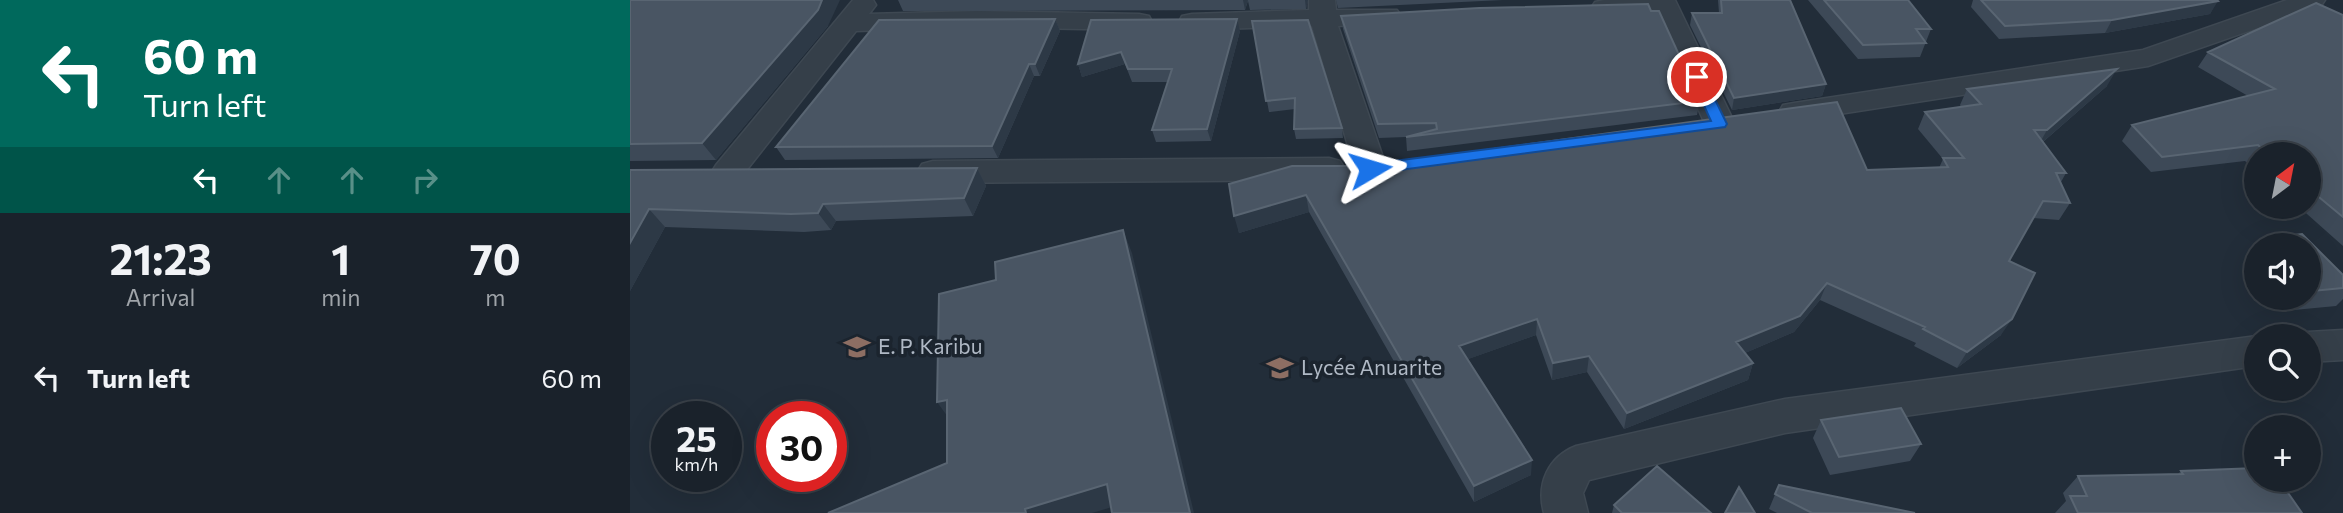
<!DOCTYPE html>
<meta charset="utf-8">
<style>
:root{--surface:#1a222b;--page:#232a33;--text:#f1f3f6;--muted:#9fa4a9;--line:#383f47}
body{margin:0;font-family:Commissioner,sans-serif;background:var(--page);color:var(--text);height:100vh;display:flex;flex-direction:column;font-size:26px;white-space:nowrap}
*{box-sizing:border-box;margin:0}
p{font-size:23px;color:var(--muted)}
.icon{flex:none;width:38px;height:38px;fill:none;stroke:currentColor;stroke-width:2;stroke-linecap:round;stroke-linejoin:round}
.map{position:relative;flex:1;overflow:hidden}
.sheet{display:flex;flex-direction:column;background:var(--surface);width:630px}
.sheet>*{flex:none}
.top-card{background:#00695c;color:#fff;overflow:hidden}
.needle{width:46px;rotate:32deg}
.buttons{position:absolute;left:1614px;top:142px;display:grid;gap:14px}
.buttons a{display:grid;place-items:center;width:77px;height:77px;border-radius:50%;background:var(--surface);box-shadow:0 7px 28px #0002,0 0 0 2px var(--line);font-size:35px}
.speed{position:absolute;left:21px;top:401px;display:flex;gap:14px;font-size:35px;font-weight:700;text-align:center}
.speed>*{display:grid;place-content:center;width:91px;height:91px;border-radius:50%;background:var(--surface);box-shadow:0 7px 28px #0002,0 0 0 2px var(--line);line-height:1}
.speed small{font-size:18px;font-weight:400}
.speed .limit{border:10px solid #d22;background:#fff;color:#111}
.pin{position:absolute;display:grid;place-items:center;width:60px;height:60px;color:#fff;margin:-30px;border:4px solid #fff;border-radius:50%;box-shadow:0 2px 7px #0007}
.me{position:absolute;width:77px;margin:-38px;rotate:83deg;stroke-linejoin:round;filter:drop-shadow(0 0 5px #0008)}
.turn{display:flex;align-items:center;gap:24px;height:147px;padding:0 28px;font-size:32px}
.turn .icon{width:91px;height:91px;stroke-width:2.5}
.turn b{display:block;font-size:49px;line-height:60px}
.lanes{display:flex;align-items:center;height:66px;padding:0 28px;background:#0003;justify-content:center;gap:35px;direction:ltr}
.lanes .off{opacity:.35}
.eta{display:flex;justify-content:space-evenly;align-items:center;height:119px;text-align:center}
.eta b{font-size:42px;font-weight:700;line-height:49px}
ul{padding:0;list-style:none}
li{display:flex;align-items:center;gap:21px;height:91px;padding:0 28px}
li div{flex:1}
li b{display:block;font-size:26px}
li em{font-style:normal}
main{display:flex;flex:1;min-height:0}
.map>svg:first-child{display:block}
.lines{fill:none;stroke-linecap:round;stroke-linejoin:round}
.minor-casing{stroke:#3e4852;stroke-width:3}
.minor{fill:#353f49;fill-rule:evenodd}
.wall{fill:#3d4957}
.shaded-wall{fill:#2d3946}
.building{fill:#495563;stroke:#596572;stroke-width:2}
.route{fill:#1a73e8;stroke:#114b97;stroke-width:2}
.labels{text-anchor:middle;stroke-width:7;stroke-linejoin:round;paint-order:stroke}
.poi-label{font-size:21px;fill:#b0b9c5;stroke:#1b242e;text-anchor:start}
</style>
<main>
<section class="sheet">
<div class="top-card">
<div class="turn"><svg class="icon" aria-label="left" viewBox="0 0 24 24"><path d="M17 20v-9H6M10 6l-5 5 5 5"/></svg><div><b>60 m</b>Turn left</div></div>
<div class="lanes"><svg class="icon" aria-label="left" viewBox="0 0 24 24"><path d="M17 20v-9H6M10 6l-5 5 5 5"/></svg><svg class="icon off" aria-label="ahead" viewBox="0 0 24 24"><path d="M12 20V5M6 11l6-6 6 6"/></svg><svg class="icon off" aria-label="ahead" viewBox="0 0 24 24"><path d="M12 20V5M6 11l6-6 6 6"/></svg><svg class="icon off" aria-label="right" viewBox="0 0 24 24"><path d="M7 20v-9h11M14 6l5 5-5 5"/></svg></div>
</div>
<div class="eta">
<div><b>21:23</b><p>Arrival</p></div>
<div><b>1</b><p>min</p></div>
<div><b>70</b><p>m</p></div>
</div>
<ul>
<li><svg class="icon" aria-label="left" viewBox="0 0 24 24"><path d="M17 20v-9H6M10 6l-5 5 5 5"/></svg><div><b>Turn left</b></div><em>60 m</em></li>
</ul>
</section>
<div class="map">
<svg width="1713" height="513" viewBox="0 0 1713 513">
<rect width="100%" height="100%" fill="#222d39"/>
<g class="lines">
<g class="minor-casing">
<path id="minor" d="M223 0H243L246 5 239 14 349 11 509 14 519 16 522 22 519 28 509 30 349 27 226 31 108 181 97 184 86 181 81 173 86 165Z
M679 0H705L706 10H767L771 16 767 22 708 26 757 169 752 177 741 180 730 177 725 169 682 26 562 30 552 28 549 22 552 16 562 14 679 10Z
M974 0H1045L1105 124 1101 131 1090 134 1079 131 1075 124 1026 15 965 14 961 8 965 2Z
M1657 0H1695L1691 6 1518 66 1164 121 1153 119 1149 112 1153 105 1164 103 1513 50Z
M699 158 710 161 715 169 710 177 699 180 303 183 292 180 287 172 292 164 303 161Z
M1713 330V360L1678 362V336H1665L1678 332Z
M1627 336 1626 366 1155 433 959 480 953 493 958 513H914C906 484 918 457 946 446L1155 399Z"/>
</g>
<use href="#minor" class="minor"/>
</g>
<path class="wall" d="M0 0 198 26 86 160 0 161Z
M268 0H678L676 9 620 10 618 1 615 10 273 11Z
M706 0H873L708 8Z
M1088 0H1160L1196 84 1192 96 1102 110 1060 25 1062 13H1089Z
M1178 0H1278L1301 29 1290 57 1228 59Z
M1343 0H1587L1580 14 1475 33 1369 39 1341 7Z
M1713 15V246L1668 206H1678V154H1626V170L1615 161 1521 172 1492 141 1502 125 1618 96 1568 67 1578 52Z
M711 16 1070 101 1067 115 777 151 776 137 749 138 713 29Z
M425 19 430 31 410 76H404L368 158 155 160 146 147Z
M622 21 712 128 713 138 666 139 664 129 665 109 639 112Z
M610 31 581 141 526 142 522 130 538 82H502L495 64 452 77 448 64Z
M1477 86 1413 142 1436 173 1431 182 1440 203 1429 220 1403 218 1379 261 1371 335 1327 368 1284 346 1286 343 1190 300 1164 332 1115 353 1123 363 1118 380 994 429 957 372 922 380 906 335 838 359 901 475 844 502 679 212 609 233 599 184 1309 168 1313 159 1288 129 1295 112 1331 107 1330 105 1337 89Z
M347 168 356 186 343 216 206 221 201 230 174 232 35 227 0 291V170Z
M1672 234 1713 275V299L1706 306 1664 310 1652 298H1678V245H1627L1632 239Z
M1626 246V268L1616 257Z
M1191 420 1291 444 1280 461 1200 475 1183 438Z
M1551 471 1672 513H1425L1436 501 1433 493 1448 476 1548 474Z
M1149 485 1285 513H1147L1139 509Z
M984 505 1081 513H982Z"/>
<path class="shaded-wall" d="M192 0H210L198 26 86 160 72 143Z
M613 0H618L615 10Z
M675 0H678L676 9Z
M1588 1 1580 14 1475 33 1482 20Z
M425 19 430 31 410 76 405 64Z
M607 19 610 31 581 141 577 129Z
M491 52 495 64 452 77 448 64Z
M399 64 404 76 368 158 362 146Z
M1487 69 1477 86 1408 146 1417 130Z
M1196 84 1192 96 1102 110 1104 98Z
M347 168 356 186 343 216 334 198Z
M676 195 679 212 609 233 604 216Z
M193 204 206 221 201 230 188 213Z
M19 209 35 227 0 291V243Z
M493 230 502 253 564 513H560Z
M1197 283 1190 300 1164 332 1101 359 1106 342Z
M907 319 906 335 830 362 829 346Z
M1382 319 1371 335 1327 368 1337 352Z
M959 356 957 372 922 380 923 363Z
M1123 363 1118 380 994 429 997 413Z
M317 400 323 424 307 402Z
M902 460 901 475 844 502V486Z
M477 484 489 505 462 513H396L395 509Z"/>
<path class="building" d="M0 0H192L188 10 72 143 0 144Z
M1091 0H1160L1196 84 1104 98 1062 13H1092Z
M1194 0H1278L1301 29H1286L1296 43 1233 45Z
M1351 0H1587L1588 1 1482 20 1375 26Z
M1686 3 1713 15V217L1678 188V154H1638L1628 145 1532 157 1502 125 1645 89 1578 52Z
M1018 4 1021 11H1029L1070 101 776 137 807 129 806 123 748 124 711 16 849 8Z
M425 19 405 64H399L362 146 146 147 249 20Z
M607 19 577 129 522 130 542 69H498L491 52 448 64 461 20Z
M678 20 712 128 664 129 665 98 636 101 622 21Z
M1487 69 1417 130H1404L1436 173H1426L1440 203 1413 201 1379 261 1405 273 1382 319 1337 352 1293 329 1295 327 1197 283 1170 316 1106 342 1123 363 997 413 959 356 923 363 907 319 829 346 902 460 844 486 676 195 604 216 599 184 662 166H739L1207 102 1237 170 1318 167 1313 158H1334L1295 112 1351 104 1337 89Z
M347 168 334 198 193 204 188 213 161 214 19 209 0 243V170Z
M493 230 560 513H482L477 484 395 509 396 513H198L317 463V400L307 402 309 294 366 280 365 262Z
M1672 234 1713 275V288L1682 291 1678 288V245H1638L1632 239Z
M1271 408 1291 444 1209 457 1191 420Z
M1027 466 1081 513H992L984 505Z
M1626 468V480H1649L1672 513H1448L1440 496H1457L1448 476 1553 474 1551 471Z
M1149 485 1285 513H1182L1145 494Z
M1109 487 1125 513H1095Z"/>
<path class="route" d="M1067 73 1074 77 1097 124 1095 127 740 174 733 169 740 164 1081 121 1061 77Z"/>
<defs>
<g id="school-bare" transform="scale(2.1)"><path d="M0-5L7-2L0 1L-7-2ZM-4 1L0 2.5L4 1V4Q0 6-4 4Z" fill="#8d6e63" stroke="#1b242e" stroke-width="2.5" paint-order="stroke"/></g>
</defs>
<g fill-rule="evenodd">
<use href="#school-bare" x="227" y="347"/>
<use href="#school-bare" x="650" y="368"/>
</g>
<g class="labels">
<g class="poi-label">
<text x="248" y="354">E. P. Karibu</text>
<text x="671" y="375">Lycée Anuarite</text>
</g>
</g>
</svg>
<div class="buttons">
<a><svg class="needle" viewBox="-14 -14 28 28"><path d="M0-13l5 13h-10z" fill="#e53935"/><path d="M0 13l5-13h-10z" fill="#9fa4a9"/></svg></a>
<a><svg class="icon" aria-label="sound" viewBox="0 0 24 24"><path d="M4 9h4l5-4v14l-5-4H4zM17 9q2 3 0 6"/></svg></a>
<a><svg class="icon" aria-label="search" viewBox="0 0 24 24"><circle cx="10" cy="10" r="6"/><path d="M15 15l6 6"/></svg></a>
<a>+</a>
</div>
<div class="speed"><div>25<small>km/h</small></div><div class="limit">30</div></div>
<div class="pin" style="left:1067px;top:77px;background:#d93025"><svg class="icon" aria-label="arrive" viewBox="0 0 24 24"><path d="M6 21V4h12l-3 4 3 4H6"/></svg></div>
<svg class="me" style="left:740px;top:169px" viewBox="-20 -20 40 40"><path d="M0-17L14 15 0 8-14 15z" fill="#1a73e8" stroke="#fff" stroke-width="4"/></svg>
</div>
</main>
